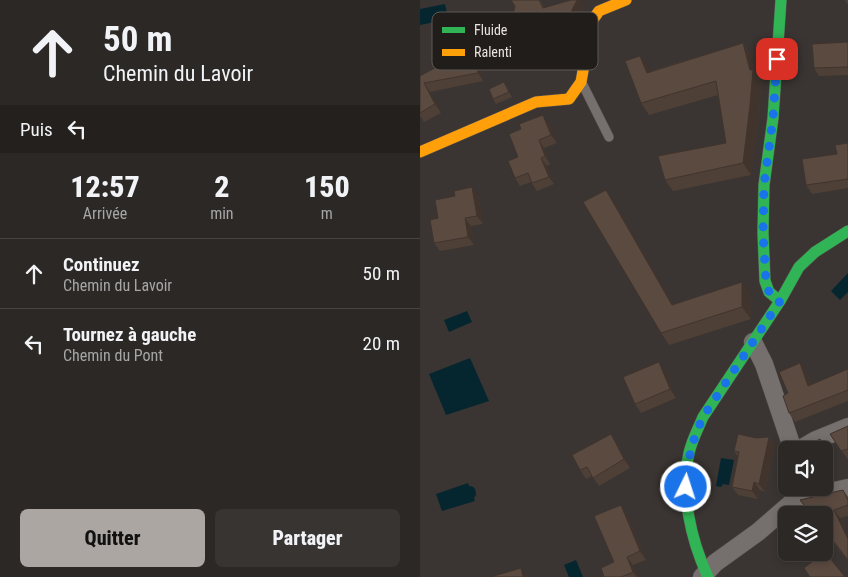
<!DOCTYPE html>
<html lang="fr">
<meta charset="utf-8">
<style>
body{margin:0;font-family:"Roboto Condensed",sans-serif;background:#383432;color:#f1f3f6;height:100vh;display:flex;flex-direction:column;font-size:19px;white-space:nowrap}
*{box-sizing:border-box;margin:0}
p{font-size:16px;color:#a6a6a7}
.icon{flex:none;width:28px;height:28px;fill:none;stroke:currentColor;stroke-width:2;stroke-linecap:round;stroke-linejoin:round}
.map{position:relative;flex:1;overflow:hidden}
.sheet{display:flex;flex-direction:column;background:#2c2826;width:420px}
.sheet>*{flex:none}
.hud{background:#2c2826;color:#f1f3f6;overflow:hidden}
.buttons{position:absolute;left:358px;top:441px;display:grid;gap:10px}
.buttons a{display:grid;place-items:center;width:55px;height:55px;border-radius:8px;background:#2c2826;box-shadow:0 2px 8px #0003,0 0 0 1px #484443;font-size:25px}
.pin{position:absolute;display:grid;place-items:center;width:42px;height:42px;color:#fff;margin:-21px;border-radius:10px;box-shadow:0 2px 8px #0006}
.me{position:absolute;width:55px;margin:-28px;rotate:4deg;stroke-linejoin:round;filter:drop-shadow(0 0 4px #0008)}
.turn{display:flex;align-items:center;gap:18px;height:105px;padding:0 20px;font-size:22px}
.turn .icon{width:65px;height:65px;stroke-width:2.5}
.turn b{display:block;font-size:35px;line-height:42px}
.then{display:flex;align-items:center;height:48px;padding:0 20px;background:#0003;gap:10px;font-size:19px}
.eta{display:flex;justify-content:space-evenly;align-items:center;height:85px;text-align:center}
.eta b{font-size:30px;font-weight:800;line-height:35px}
.cta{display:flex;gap:10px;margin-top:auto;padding:10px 20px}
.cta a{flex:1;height:58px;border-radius:8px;background:#aca6a2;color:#111;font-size:20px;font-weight:800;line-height:58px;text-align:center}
.cta a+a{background:#383432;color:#f1f3f6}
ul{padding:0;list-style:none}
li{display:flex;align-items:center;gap:15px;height:70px;padding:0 20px;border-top:1px solid #484443}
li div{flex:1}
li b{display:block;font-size:19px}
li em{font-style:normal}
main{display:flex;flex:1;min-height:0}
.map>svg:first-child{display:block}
.water{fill:#05262f}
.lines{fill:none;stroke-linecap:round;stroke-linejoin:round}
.lane-casing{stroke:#56514f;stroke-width:10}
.street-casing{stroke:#56514f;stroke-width:19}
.fast-casing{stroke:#56514f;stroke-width:12}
.slow-casing{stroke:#56514f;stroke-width:12}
.lane{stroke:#75706e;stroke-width:9}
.street{stroke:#75706e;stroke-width:18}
.fast{stroke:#30b455;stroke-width:11}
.slow{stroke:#ff9f0a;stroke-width:11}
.wall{fill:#4e4037}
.shaded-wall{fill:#40342d}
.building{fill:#5b4a40;stroke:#40342d}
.route{stroke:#1a73e8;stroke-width:9;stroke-dasharray:0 16.2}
.key{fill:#211d1a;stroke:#5d5855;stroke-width:1}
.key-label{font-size:14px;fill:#eae3df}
</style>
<main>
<section class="sheet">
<div class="hud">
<div class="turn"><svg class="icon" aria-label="ahead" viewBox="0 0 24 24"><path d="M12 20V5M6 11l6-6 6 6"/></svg><div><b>50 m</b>Chemin du Lavoir</div></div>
<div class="then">Puis<svg class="icon" aria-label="left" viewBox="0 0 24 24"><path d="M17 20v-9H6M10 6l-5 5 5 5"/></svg></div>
</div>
<div class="eta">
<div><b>12:57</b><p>Arrivée</p></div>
<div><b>2</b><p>min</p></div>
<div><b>150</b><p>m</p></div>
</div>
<ul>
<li><svg class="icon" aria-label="ahead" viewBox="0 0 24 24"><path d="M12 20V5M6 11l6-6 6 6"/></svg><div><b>Continuez</b><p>Chemin du Lavoir</p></div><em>50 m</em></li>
<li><svg class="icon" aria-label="left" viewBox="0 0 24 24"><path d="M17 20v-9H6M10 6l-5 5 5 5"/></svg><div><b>Tournez à gauche</b><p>Chemin du Pont</p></div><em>20 m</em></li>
</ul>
<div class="cta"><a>Quitter</a><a>Partager</a></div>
</section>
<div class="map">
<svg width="428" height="577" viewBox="0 0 428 577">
<rect width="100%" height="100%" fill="#3a3532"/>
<path class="water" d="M25,4L29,23L20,21L0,25V9Z
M428,273V292L420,300L411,291Z
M47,311L52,322L29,332L24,320Z
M50,358L69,401L26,415L9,374Z
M301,458L314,460L309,485L303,484L301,487L296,486Z
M48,483L49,486C55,486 56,490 56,495L54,498L55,501L22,511L16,494Z
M156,560L163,577H149L144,565Z"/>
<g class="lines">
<defs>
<path id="lane" d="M163,85L189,137"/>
<path id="street" d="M333,342L344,364L373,450
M379,450L396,440L428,427
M282,577L295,563L338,532L375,500L428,488"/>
<path id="fast" d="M360,301L349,292L345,281L343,233L344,185L353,118L361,0
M288,577C271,540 260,493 269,453C272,440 278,429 283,417L360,301L379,267L395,252L428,231"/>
<path id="slow" d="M0,152L116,102L149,99L161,82L172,21L179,11L206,0"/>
</defs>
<use href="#lane" class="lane-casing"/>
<use href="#street" class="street-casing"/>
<use href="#fast" class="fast-casing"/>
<use href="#slow" class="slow-casing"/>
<use href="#lane" class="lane"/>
<use href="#street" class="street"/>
<use href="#fast" class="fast"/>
<use href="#slow" class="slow"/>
</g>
<path class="wall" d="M91,0H120L124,8L164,6L158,18L150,61L134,58L131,53L95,46L89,37L95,6Z
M425,0H428V4H427Z
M32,26L34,28L43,27L49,35L54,57L60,65L63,81L10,92L21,113L4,122L0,116V76L22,64Z
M428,42V75L399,76L394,68Z
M323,43L331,55L337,76L341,82L339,117L331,175L253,191L245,180L306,143L298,95L229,115L221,103L229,68L230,71Z
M87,86L92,97L76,104L73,99Z
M129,123L137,143L124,148L130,164L127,166L134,184L117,191L111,182L100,186L95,178L98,157Z
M428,143V188L392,194L386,185Z
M58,195L63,224L51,226L54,245L20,251L14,243L18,218Z
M194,202L253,305L330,294L331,319L249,345L241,333Z
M380,363L386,372L391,385L428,369V401L375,422L369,413L368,393Z
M245,371L256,398L221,413L215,404Z
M428,426V460L410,434Z
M191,434L197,443L210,468L179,486L172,476L166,479L160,470Z
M349,437L355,446L345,492L340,490L338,499L318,495L312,487L318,457L314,451L336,438Z
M400,439L406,448L413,464L406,466L404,468V450Z
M366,488H378L369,491Z
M423,490L428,497V516L420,518L428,535V561L404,531V515H391L380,500Z
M201,505L206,513L226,560L213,565L218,577H184L194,562Z"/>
<path class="shaded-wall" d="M157,0H160L164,6L158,18L150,61L144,53L152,10Z
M43,27L49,35L56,66L50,58Z
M323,43L331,55L337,76L341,82L339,117L331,175L323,163L330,70Z
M220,56L229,68L235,84L227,73Z
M55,57L60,65L63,81L58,73Z
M84,82L87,86L92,97L89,92Z
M4,83L10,92L21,113L15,104Z
M123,115L129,123L137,143L131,135Z
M119,140L124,148L130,164L125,156Z
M121,158L127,166L134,184L129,177Z
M52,187L58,195L63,224L57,216Z
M186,190L194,202L260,317L252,305Z
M45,218L51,226L54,245L48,237Z
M322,282L330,294L331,319L322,307Z
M239,362L245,371L256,398L250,389Z
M380,363L386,372L395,395L388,386Z
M191,434L197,443L210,468L204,459Z
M349,437L355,446L345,492L339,484Z
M400,439L406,448L413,464L407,456Z
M334,482L340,490L338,499L332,491Z
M201,505L206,513L226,560L220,551Z
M414,510L420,518L428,535V539Z
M207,557L213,565L218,577H217L213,572Z
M101,568L106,576L107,577H103Z"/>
<path class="building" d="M91,0H119L123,8L151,0H157L152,10L144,53L129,50V46L89,37L95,6Z
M32,26L33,29L43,27L50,58L55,57L58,73L4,83L15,104L0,113V76L22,64L13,29Z
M428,42V67L394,68L392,44Z
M323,43L330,70H333L330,105L323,163L245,180L238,156L306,143L296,81L221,103L205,61L220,56L227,73Z
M84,82L89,92L73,99L69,89Z
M123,115L131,135L119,140L125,156L121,158L129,177L112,183L108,173L95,178L88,161L98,157L89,134L101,129L99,124Z
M428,143V179L386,185L382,159L417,154L415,145Z
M52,187L57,216L45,218L48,237L14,243L10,220L18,218L15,200L35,196L34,191Z
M186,190L252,305L322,282V307L241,333L163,202Z
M239,362L250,389L215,404L203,377Z
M380,363L388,386L428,369V390L369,413L363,396L368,393L359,372Z
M428,426V449L421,451L410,434Z
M191,434L204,459L173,478L167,467L160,470L152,455Z
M318,434L336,438L349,437L339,484L334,482L332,491L312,487L319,452L314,451Z
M400,439L407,456L404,457V450H383L385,447Z
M423,490L428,500V505L414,510L428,539V560L404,529V515H392L380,500Z
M201,505L220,551L207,557L213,572L201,577H184L181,568L194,562L174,516Z
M405,552L425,577H390L384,568Z
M101,568L103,577H74V576Z"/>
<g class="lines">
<path class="route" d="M266,487C268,458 271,444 283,417L360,301L349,292L346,281L343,233L344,185L353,118L357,59"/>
</g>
<rect x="12" y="12" width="166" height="58" rx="8" class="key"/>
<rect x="22" y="27" width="23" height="6" fill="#30b455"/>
<rect x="22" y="49" width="23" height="7" fill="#ff9f0a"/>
<g class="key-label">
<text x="54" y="35">Fluide</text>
<text x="54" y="57">Ralenti</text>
</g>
</svg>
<div class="buttons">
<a><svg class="icon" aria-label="sound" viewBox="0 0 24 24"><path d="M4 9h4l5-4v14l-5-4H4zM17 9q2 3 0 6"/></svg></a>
<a><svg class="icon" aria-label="layers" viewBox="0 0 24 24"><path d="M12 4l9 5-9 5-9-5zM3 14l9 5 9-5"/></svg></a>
</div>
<div class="pin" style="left:357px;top:59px;background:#d93025"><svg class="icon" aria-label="arrive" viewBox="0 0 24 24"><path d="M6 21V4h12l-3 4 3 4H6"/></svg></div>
<svg class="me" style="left:266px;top:487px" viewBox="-20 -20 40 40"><circle r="17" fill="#1a73e8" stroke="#fff" stroke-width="3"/><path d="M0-11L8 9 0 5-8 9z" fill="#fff"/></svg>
</div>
</main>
